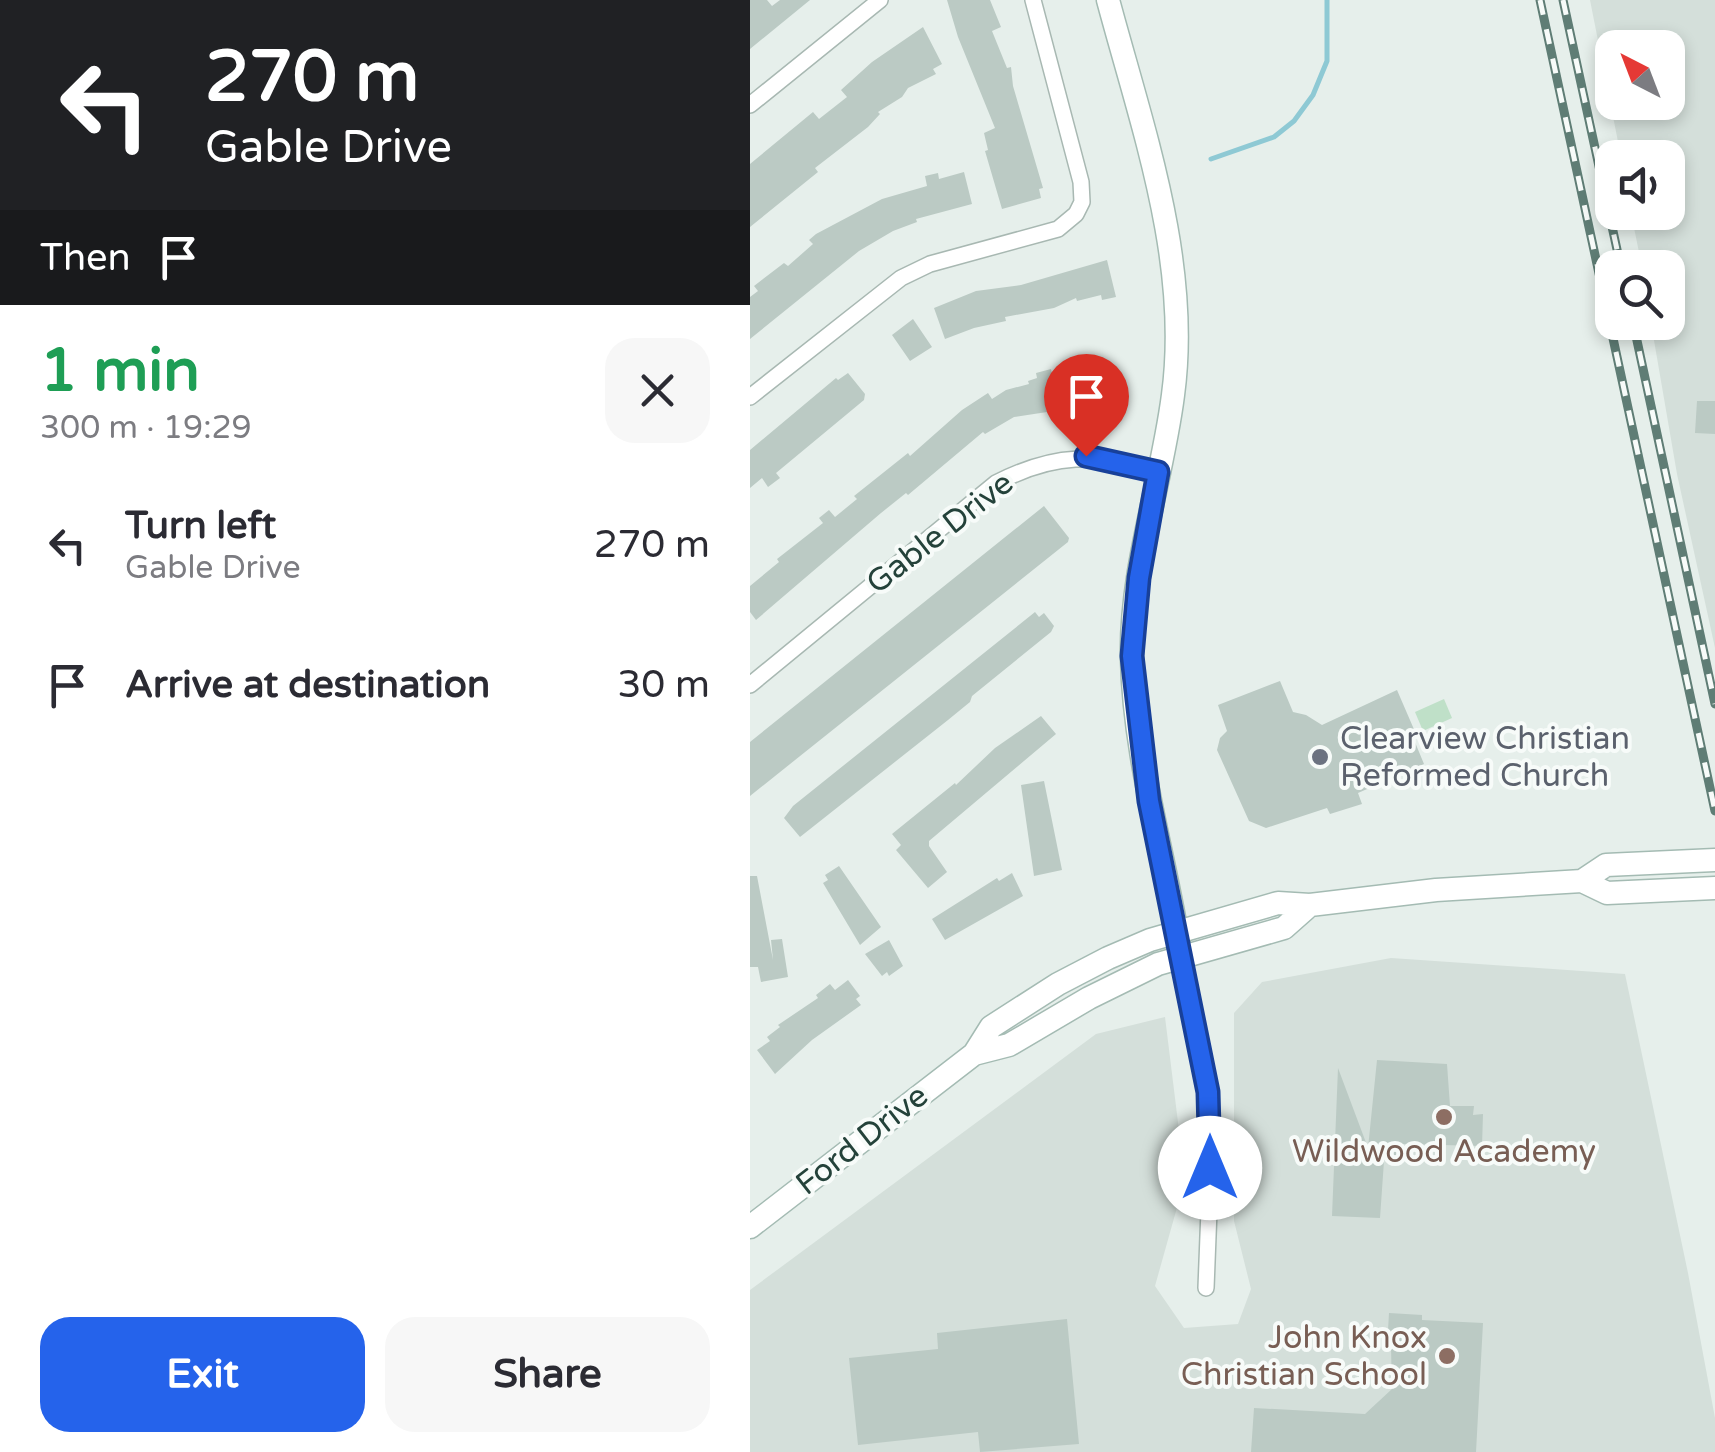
<!DOCTYPE html>
<meta charset="utf-8">
<style>
body{margin:0;font-family:"Varela Round",sans-serif;background:#f7f7f7;color:#2b2b33;height:100vh;display:flex;flex-direction:column;font-size:38px;white-space:nowrap}
*{box-sizing:border-box;margin:0}
p{font-size:32px;color:#7c7c81}
.icon{flex:none;width:55px;height:55px;fill:none;stroke:currentColor;stroke-width:2;stroke-linecap:round;stroke-linejoin:round}
.map{position:relative;flex:1;overflow:hidden}
.details{display:flex;flex-direction:column;background:#fff;width:750px}
.details>*{flex:none}
.banner{background:#202124;color:#fff;overflow:hidden}
.needle{width:65px;rotate:318deg}
.buttons{position:absolute;left:845px;top:30px;display:grid;gap:20px}
.buttons a{display:grid;place-items:center;width:90px;height:90px;border-radius:20px;background:#fff;box-shadow:0 5px 15px #0003;font-size:50px}
.pin{position:absolute;display:grid;place-items:center;width:85px;height:85px;color:#fff;margin:-102px -42px;border-radius:50% 50% 50% 0;rotate:-45deg;box-shadow:0 0 10px #0007}
.pin .icon{rotate:45deg}
.me{position:absolute;width:110px;margin:-55px;rotate:0deg;stroke-linejoin:round;filter:drop-shadow(0 0 8px #0008)}
.turn{display:flex;align-items:center;gap:35px;height:210px;padding:0 40px;font-size:45px}
.turn .icon{width:130px;height:130px;stroke-width:2.5}
.turn b{display:block;font-size:70px;line-height:85px}
.then{display:flex;align-items:center;height:95px;padding:0 40px;background:#0003;gap:20px;font-size:38px}
.round{display:grid;place-items:center;flex:none;width:105px;height:105px;border-radius:30px;background:#f7f7f7}
.head{display:flex;align-items:center;justify-content:space-between;height:170px;padding:0 40px}
h1{font-size:60px;font-weight:700;line-height:75px;color:#1e9e55}
.action{display:flex;gap:20px;margin-top:auto;padding:20px 40px}
.action a{flex:1;height:115px;border-radius:30px;background:#2563eb;color:#fff;font-size:40px;font-weight:700;line-height:115px;text-align:center}
.action a+a{background:#f7f7f7;color:#2b2b33}
ul{padding:0;list-style:none}
li{display:flex;align-items:center;gap:30px;height:140px;padding:0 40px}
li div{flex:1}
li b{display:block;font-size:38px}
li em{font-style:normal}
main{display:flex;flex:1;min-height:0}
.map>svg:first-child{display:block}
.built{fill:#d4dfda;fill-rule:evenodd}
.green{fill:#bfe0c8}
.lines{fill:none;stroke-linecap:round;stroke-linejoin:round}
.stream{stroke:#8ec9d4;stroke-width:5}
.building{fill:#bbcac4}
.street-casing{stroke:#a8b8b2;stroke-width:18}
.secondary-casing{stroke:#a4bbb3;stroke-width:25}
.street{stroke:#fff;stroke-width:15}
.secondary{stroke:#fff;stroke-width:22}
.rail-casing{stroke:#5f7d75;stroke-width:9}
.rail{stroke:#f7fbf9;stroke-width:5;stroke-dasharray:15;stroke-linecap:butt}
.route-casing{stroke:#184099;stroke-width:25}
.route{stroke:#2563eb;stroke-width:18}
.worship-dot{fill:#6b7280;stroke:#f7fbf9;stroke-width:4}
.education-dot{fill:#8d6e63;stroke:#f7fbf9;stroke-width:4}
.labels{text-anchor:middle;dominant-baseline:central;stroke-width:8;stroke-linejoin:round;paint-order:stroke}
.street-label{font-size:32px;fill:#24423a;stroke:#f7fbf9}
.worship-label{font-size:32px;fill:#5b616d;stroke:#f7fbf9;text-anchor:start}
.education-label{font-size:32px;fill:#785e54;stroke:#f7fbf9}
</style>
<main>
<section class="details">
<div class="banner">
<div class="turn"><svg class="icon" aria-label="left" viewBox="0 0 24 24"><path d="M17 20v-9H6M10 6l-5 5 5 5"/></svg><div><b>270 m</b>Gable Drive</div></div>
<div class="then">Then<svg class="icon" aria-label="arrive" viewBox="0 0 24 24"><path d="M6 21V4h12l-3 4 3 4H6"/></svg></div>
</div>
<div class="head"><div><h1>1 min</h1><p>300 m · 19:29</p></div><a class="round"><svg class="icon" aria-label="close" viewBox="0 0 24 24"><path d="M6 6l12 12M18 6L6 18"/></svg></a></div>
<ul>
<li><svg class="icon" aria-label="left" viewBox="0 0 24 24"><path d="M17 20v-9H6M10 6l-5 5 5 5"/></svg><div><b>Turn left</b><p>Gable Drive</p></div><em>270 m</em></li>
<li><svg class="icon" aria-label="arrive" viewBox="0 0 24 24"><path d="M6 21V4h12l-3 4 3 4H6"/></svg><div><b>Arrive at destination</b></div><em>30 m</em></li>
</ul>
<div class="action"><a>Exit</a><a>Share</a></div>
</section>
<div class="map">
<svg width="965" height="1452" viewBox="0 0 965 1452">
<rect width="100%" height="100%" fill="#e6efeb"/>
<path class="built" d="M840,0H965V648L927,474L901,323L918,322V268L892,267L881,213L918,212V158L871,157ZM862,48H918V102H862Z
M641,958L875,974L938,1273L965,1418V1452H0V1290L346,1034L415,1017L435,1179L405,1286L434,1328L488,1324L501,1289L484,1221V1013L512,982Z"/>
<path class="green" d="M694,699L702,718L673,731L665,712Z"/>
<g class="lines">
<path class="stream" d="M461,159L524,137L544,121L563,95L577,61V0"/>
</g>
<path class="building" d="M0,0H17L22,6L30,0H60L0,49Z
M197,0H240L251,27L242,31L257,68L261,67L263,86L293,188L289,189L291,198L252,209L235,151L238,150L234,133L245,128L208,37Z
M173,27L192,64L183,69L186,74L158,88L152,97L128,112L130,114L118,127L65,168L68,172L0,227V164L63,112L69,119L97,97L91,90L122,62Z
M214,172L222,204L166,219L167,222L143,231L109,251L0,339V297L8,291L4,286L34,263L38,266L63,244L59,240L66,234L132,199L177,186L175,176L188,173L189,179Z
M357,260L366,297L352,300L351,295L327,301L326,298L304,308L255,317L256,321L224,328L195,339L184,308L226,291L271,285Z
M163,319L182,347L160,361L142,335Z
M301,369L309,406H296L297,412L264,417L235,434L233,432L158,495L156,493L131,513L6,620L0,612V586L29,562L27,559L73,523L69,518L79,510L85,517L107,499L104,496L158,453L160,456L212,410L238,393L242,399L256,390L279,384L278,381L287,378L286,373Z
M98,373L115,394L114,400L26,473L30,478L18,487L12,478L0,488V450L86,378L88,380Z
M325,375L357,376L355,408L324,407Z
M947,401H965V434L945,433Z
M294,506L319,538L318,542L0,796V742Z
M285,612L289,617L294,613L304,626L301,632L222,696L220,702L198,720L50,837L34,818L43,806Z
M530,681L543,712L556,715L572,725L647,690L666,734L662,735L674,764L608,793L612,804L580,814L577,808L516,828L499,821L467,750L470,738L477,731L468,705Z
M291,716L306,734L179,841V846L197,872L178,888L146,850L151,845L142,834L205,783L206,785L245,748Z
M294,781L312,870L284,876L271,785Z
M89,866L131,927L110,945L73,883L78,880L75,875Z
M262,873L273,896L195,940L182,919L247,878L249,881Z
M0,876H7L23,960L21,940L32,939L38,977L11,982L8,967H0Z
M139,940L153,966L139,976L137,972L132,976L115,954Z
M98,980L110,996L106,999L111,1005L62,1040L25,1074L7,1050L20,1041L17,1037L30,1027L28,1025L68,998L66,995L80,984L85,990Z
M627,1060L697,1064L700,1106H724L723,1115L733,1114L732,1146L653,1144L648,1157L634,1161L630,1218L582,1216L588,1068L618,1148Z
M639,1313L672,1315V1320L733,1323L726,1452H501L504,1408L615,1414L642,1389L641,1347H637Z
M317,1319L329,1444L230,1452L228,1432L108,1445L99,1358L188,1349L187,1333Z"/>
<g class="lines">
<defs>
<path id="street" d="M0,105L130,0
M0,397L151,278L180,264L308,229L326,214L332,202L331,182L283,0
M0,685L246,483C307,452 343,454 408,472
M431,958L459,1092L462,1132L456,1288"/>
<path id="secondary" d="M358,0C392,127 441,262 423,395C412,482 380,569 382,658C384,760 416,858 431,958
M832,881L856,865L965,860
M224,1054L259,1045L339,998L408,964L534,928L560,905
M0,1227L224,1054L241,1027L308,984L358,958L400,940L528,903L560,905L686,890L832,881L857,893L965,888"/>
</defs>
<use href="#street" class="street-casing"/>
<use href="#secondary" class="secondary-casing"/>
<use href="#street" class="street"/>
<use href="#secondary" class="secondary"/>
<defs>
<path id="rail" d="M790,0L965,811
M813,0L871,268
M883,322L965,704"/>
</defs>
<use href="#rail" class="rail-casing"/>
<use href="#rail" class="rail"/>
</g>
<g class="lines">
<defs>
<path id="route" d="M336,456L408,472L389,578L382,656L399,801L458,1092L460,1168"/>
</defs>
<use href="#route" class="route-casing"/>
<use href="#route" class="route"/>
</g>
<circle class="worship-dot" cx="570" cy="757" r="10"/>
<g class="education-dot">
<circle cx="694" cy="1117" r="10"/>
<circle cx="697" cy="1356" r="10"/>
</g>
<g class="labels">
<g class="street-label">
<text transform="translate(190 533) rotate(-38)">Gable Drive</text>
<text transform="translate(112 1140) rotate(-38)">Ford Drive</text>
</g>
<g class="worship-label">
<text x="590" y="739">Clearview Christian<tspan x="590" dy="37">Reformed Church</tspan></text>
</g>
<g class="education-label">
<text x="694" y="1152">Wildwood Academy</text>
<text x="677" y="1338" text-anchor="end">John Knox<tspan x="677" dy="37">Christian School</tspan></text>
</g>
</g>
</svg>
<div class="buttons">
<a><svg class="needle" viewBox="-14 -14 28 28"><path d="M0-13l5 13h-10z" fill="#e53935"/><path d="M0 13l5-13h-10z" fill="#7c7c81"/></svg></a>
<a><svg class="icon" aria-label="sound" viewBox="0 0 24 24"><path d="M4 9h4l5-4v14l-5-4H4zM17 9q2 3 0 6"/></svg></a>
<a><svg class="icon" aria-label="search" viewBox="0 0 24 24"><circle cx="10" cy="10" r="6"/><path d="M15 15l6 6"/></svg></a>
</div>
<div class="pin" style="left:336px;top:456px;background:#d93025"><svg class="icon" aria-label="arrive" viewBox="0 0 24 24"><path d="M6 21V4h12l-3 4 3 4H6"/></svg></div>
<svg class="me" style="left:460px;top:1168px" viewBox="-20 -20 40 40"><circle r="19" fill="#fff"/><path d="M0-13L10 11 0 6-10 11z" fill="#2563eb"/></svg>
</div>
</main>
